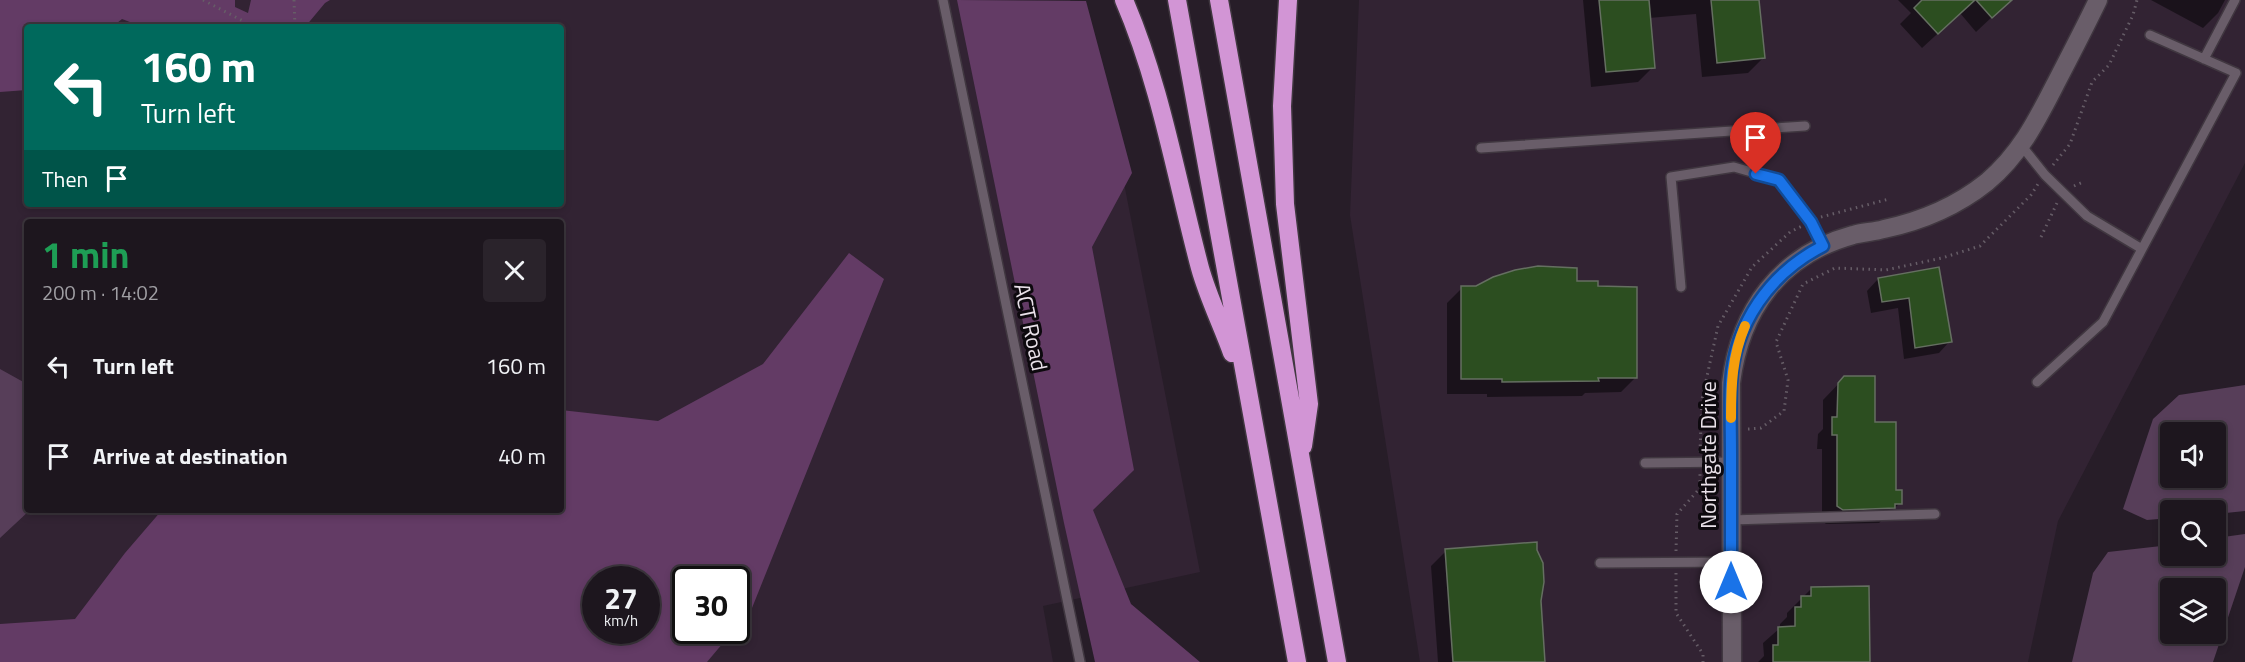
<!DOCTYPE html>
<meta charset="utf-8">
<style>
body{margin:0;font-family:"Titillium Web",sans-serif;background:#2a232b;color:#f1f3f6;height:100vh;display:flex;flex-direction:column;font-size:22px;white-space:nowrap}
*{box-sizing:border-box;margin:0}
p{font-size:20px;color:#a09fa4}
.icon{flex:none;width:33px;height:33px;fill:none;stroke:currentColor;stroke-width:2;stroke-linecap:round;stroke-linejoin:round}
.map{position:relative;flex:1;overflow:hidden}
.panel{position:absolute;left:24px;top:219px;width:540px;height:294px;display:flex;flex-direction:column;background:#1d161e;border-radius:6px;box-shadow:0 3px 9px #0003,0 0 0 2px #3b353c}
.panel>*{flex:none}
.hud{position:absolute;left:24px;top:24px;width:540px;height:183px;border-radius:6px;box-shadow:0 3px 9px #0003,0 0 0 2px #3b353c;background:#00695c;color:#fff;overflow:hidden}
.buttons{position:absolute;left:2160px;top:422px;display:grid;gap:12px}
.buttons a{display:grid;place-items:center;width:66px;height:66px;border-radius:6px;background:#1d161e;box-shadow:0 3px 9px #0003,0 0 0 2px #3b353c;font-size:30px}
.speed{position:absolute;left:582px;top:566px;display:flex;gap:12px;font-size:30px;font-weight:700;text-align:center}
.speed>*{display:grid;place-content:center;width:78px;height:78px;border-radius:50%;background:#1d161e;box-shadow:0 3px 9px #0003,0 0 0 2px #3b353c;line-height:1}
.speed small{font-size:15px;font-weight:400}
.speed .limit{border:3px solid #111;border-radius:9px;background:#fff;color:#111}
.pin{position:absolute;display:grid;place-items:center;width:51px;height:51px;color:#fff;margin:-62px -26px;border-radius:50% 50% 50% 0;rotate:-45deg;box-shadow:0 0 6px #0007}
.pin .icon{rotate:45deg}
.me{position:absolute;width:66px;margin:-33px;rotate:0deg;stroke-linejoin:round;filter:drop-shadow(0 0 4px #0008)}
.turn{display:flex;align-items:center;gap:21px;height:126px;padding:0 18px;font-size:27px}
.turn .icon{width:78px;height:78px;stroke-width:2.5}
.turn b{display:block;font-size:42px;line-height:51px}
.then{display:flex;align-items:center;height:57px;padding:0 18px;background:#0003;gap:12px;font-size:22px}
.round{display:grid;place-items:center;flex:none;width:63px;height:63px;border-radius:6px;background:#2a232b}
.head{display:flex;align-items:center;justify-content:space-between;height:102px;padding:0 18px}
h1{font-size:36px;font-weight:700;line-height:45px;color:#1e9e55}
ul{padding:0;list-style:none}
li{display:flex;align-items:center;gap:18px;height:90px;padding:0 18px}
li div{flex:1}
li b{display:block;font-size:22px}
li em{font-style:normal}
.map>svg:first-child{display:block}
.built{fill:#322333;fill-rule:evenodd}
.green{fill:#573e59;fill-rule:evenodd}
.forest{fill:#633b65;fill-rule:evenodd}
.shadow{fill:#0007}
.building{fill:#2c4e20;stroke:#656f61;stroke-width:1.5}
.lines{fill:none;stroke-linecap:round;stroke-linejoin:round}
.lane-casing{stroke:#403740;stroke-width:12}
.street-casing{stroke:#403740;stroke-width:21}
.highway-casing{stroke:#403740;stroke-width:21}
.path{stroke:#665d67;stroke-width:3;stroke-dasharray:1.5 4.5;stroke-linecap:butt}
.lane{stroke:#695d69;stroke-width:9}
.street{stroke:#695d69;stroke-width:18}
.highway{stroke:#d295d5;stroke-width:18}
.route-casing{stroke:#114b97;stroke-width:15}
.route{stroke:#1a73e8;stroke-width:10}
.slow{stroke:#f59e0b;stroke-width:10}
.labels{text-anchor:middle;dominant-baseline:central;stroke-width:6;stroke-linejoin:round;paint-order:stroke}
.street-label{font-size:22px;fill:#e9e1e9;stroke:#0d090e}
</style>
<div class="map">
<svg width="2245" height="662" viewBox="0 0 2245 662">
<rect width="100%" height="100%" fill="#271d28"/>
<path class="built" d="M0,0H1070L1097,45L1200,572L1043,606L1053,662H0ZM27,27H561V204H27ZM27,222H561V510H27ZM596,579H646V630H596ZM686,579H736V630H686Z
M1359,0H2245V163L2058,521L2028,662H1420L1350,215Z"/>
<path class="green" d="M0,369L27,384V510H30L0,538Z
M2245,385V511L2216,514V510H2170V518L2147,520L2123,509L2153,419L2179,395ZM2170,432H2216V477H2170Z
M2245,534V567L2213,662H2072L2093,573L2108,552L2170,545V555H2216V538ZM2170,588H2216V633H2170Z"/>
<path class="forest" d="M0,0H235V7L248,13L251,0H330L325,3L305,27H143L122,19L112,27H27V90L0,92Z
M957,0L1086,1L1132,173L1092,247L1134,470L1093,510L1131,604L1200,662H1095L1064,523Z
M849,253L884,279L752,608L737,627L736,579H686V630H734L707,662H0V624L75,619L125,553L162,510H561V410L658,421L763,364ZM596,579H646V630H596Z"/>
<path class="shadow" d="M1583,0H1758L1763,58L1748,73L1702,77L1696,14L1649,18L1653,67L1638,82L1591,87Z
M1898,0H2010L1976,32L1960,13L1922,48L1900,24L1911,13Z
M2151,0H2225L2218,13L2203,28Z
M1938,269L1950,341L1939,353L1904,359L1898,308L1871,313L1867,291L1878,279Z
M1575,283L1597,287L1636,377L1621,392L1585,393L1582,396L1487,397V394H1447V303L1462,288Z
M1845,377L1873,424L1894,492L1900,503L1879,523L1826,524L1822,521V449H1817L1818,434L1823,429V400Z
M1446,551L1539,601L1544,662H1438L1431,566Z
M1811,589L1868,662H1758L1764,656L1763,643L1780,628V624L1787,617V613Z"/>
<path class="building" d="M1599,0H1649L1655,68L1606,72Z
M1711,0H1759L1765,58L1717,63Z
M1922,0H1975L1938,34L1914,8Z
M1976,0H2012L1992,18Z
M1538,266L1577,268V281H1598V286L1637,287V378H1598L1599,381L1502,382V379H1461V286H1476L1493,277L1515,270Z
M1939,267L1952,342L1915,348L1909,298L1882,302L1878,278Z
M1844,376H1875V422H1896V490H1902V504H1895V508L1843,510L1837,506V435H1832V417H1837L1838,383Z
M1537,542V550L1543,563L1544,582L1541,601L1545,662H1453L1445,549Z
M1869,586L1870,662H1773V645H1778V627L1795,626V607H1801V596H1811V587Z"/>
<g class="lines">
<defs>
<path id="lane" d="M943,0L1080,662
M2204,59L2235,0
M2021,145L2045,175L2087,216L2142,249L2103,322L2037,382
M1481,148L1805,126
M2142,249L2236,73L2150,35
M1681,287L1671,177L1734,167L1779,180L1811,222L1823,246
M1645,463L1731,462
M1731,520L1935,514
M1600,563L1731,562"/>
<path id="street" d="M1732,662L1731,383C1740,310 1780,255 1853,235C1863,232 1874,232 1884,229C1922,221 1957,206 1987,182C2021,153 2037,120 2057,81C2071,54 2085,27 2098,0"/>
<path id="highway" d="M1124,0C1161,86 1176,178 1200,268C1208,297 1222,325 1232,353
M1177,0L1297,662
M1219,0L1337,662
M1288,0L1282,106L1285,204L1309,404L1303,446"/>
</defs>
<use href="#lane" class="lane-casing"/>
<use href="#street" class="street-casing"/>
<use href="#highway" class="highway-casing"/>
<path class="path" d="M203,0L245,22L244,27
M294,0L295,27
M2053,165L2070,144L2092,82L2109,65L2133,15L2137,0
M2074,186L2083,182
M1821,217L1889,199
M2041,237L2057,203
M1748,429L1761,428L1784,411L1788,380L1776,342L1803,284L1835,268L1886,270L1942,258L1980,246L2031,195L2038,184
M1700,452L1702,399L1718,326L1752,267L1790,232L1802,226
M1676,551L1677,514L1700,488V473
M1676,573V613L1703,654V662"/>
<use href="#lane" class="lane"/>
<use href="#street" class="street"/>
<use href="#highway" class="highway"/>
</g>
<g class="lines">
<defs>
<path id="route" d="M1731,582C1731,539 1731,496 1731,453C1731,430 1730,407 1731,384C1734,324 1770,273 1823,246L1811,222L1779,180L1756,174"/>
</defs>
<use href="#route" class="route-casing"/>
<use href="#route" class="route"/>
<path class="slow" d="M1731,418C1731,386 1732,356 1745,326"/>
</g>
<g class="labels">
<g class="street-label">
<text transform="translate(1031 327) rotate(78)">ACT Road</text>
<text transform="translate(1708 455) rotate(-90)">Northgate Drive</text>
</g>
</g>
</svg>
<div class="buttons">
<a><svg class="icon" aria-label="sound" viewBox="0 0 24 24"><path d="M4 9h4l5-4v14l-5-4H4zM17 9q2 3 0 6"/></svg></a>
<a><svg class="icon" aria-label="search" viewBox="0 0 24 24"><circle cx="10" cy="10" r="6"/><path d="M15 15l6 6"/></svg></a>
<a><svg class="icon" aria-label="layers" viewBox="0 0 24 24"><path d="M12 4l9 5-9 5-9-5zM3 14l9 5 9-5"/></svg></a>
</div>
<div class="speed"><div>27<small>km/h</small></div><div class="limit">30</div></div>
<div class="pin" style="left:1756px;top:174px;background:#d93025"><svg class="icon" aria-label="arrive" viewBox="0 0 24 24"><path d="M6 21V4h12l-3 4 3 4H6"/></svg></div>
<svg class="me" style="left:1731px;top:582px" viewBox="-20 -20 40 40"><circle r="19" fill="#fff"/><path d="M0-13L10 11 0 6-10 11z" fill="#1a73e8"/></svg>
<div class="hud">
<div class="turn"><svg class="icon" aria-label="left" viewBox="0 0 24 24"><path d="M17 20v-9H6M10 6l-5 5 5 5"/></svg><div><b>160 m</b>Turn left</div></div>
<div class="then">Then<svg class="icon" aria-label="arrive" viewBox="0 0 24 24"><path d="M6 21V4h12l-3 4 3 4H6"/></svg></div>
</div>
<section class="panel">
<div class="head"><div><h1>1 min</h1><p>200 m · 14:02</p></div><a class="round"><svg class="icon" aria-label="close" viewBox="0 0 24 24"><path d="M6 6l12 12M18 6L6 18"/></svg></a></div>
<ul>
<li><svg class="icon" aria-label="left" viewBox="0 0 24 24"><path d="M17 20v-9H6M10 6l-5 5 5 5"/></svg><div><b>Turn left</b></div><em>160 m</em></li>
<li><svg class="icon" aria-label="arrive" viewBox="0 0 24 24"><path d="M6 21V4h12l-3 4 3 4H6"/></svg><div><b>Arrive at destination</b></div><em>40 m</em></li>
</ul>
</section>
</div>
